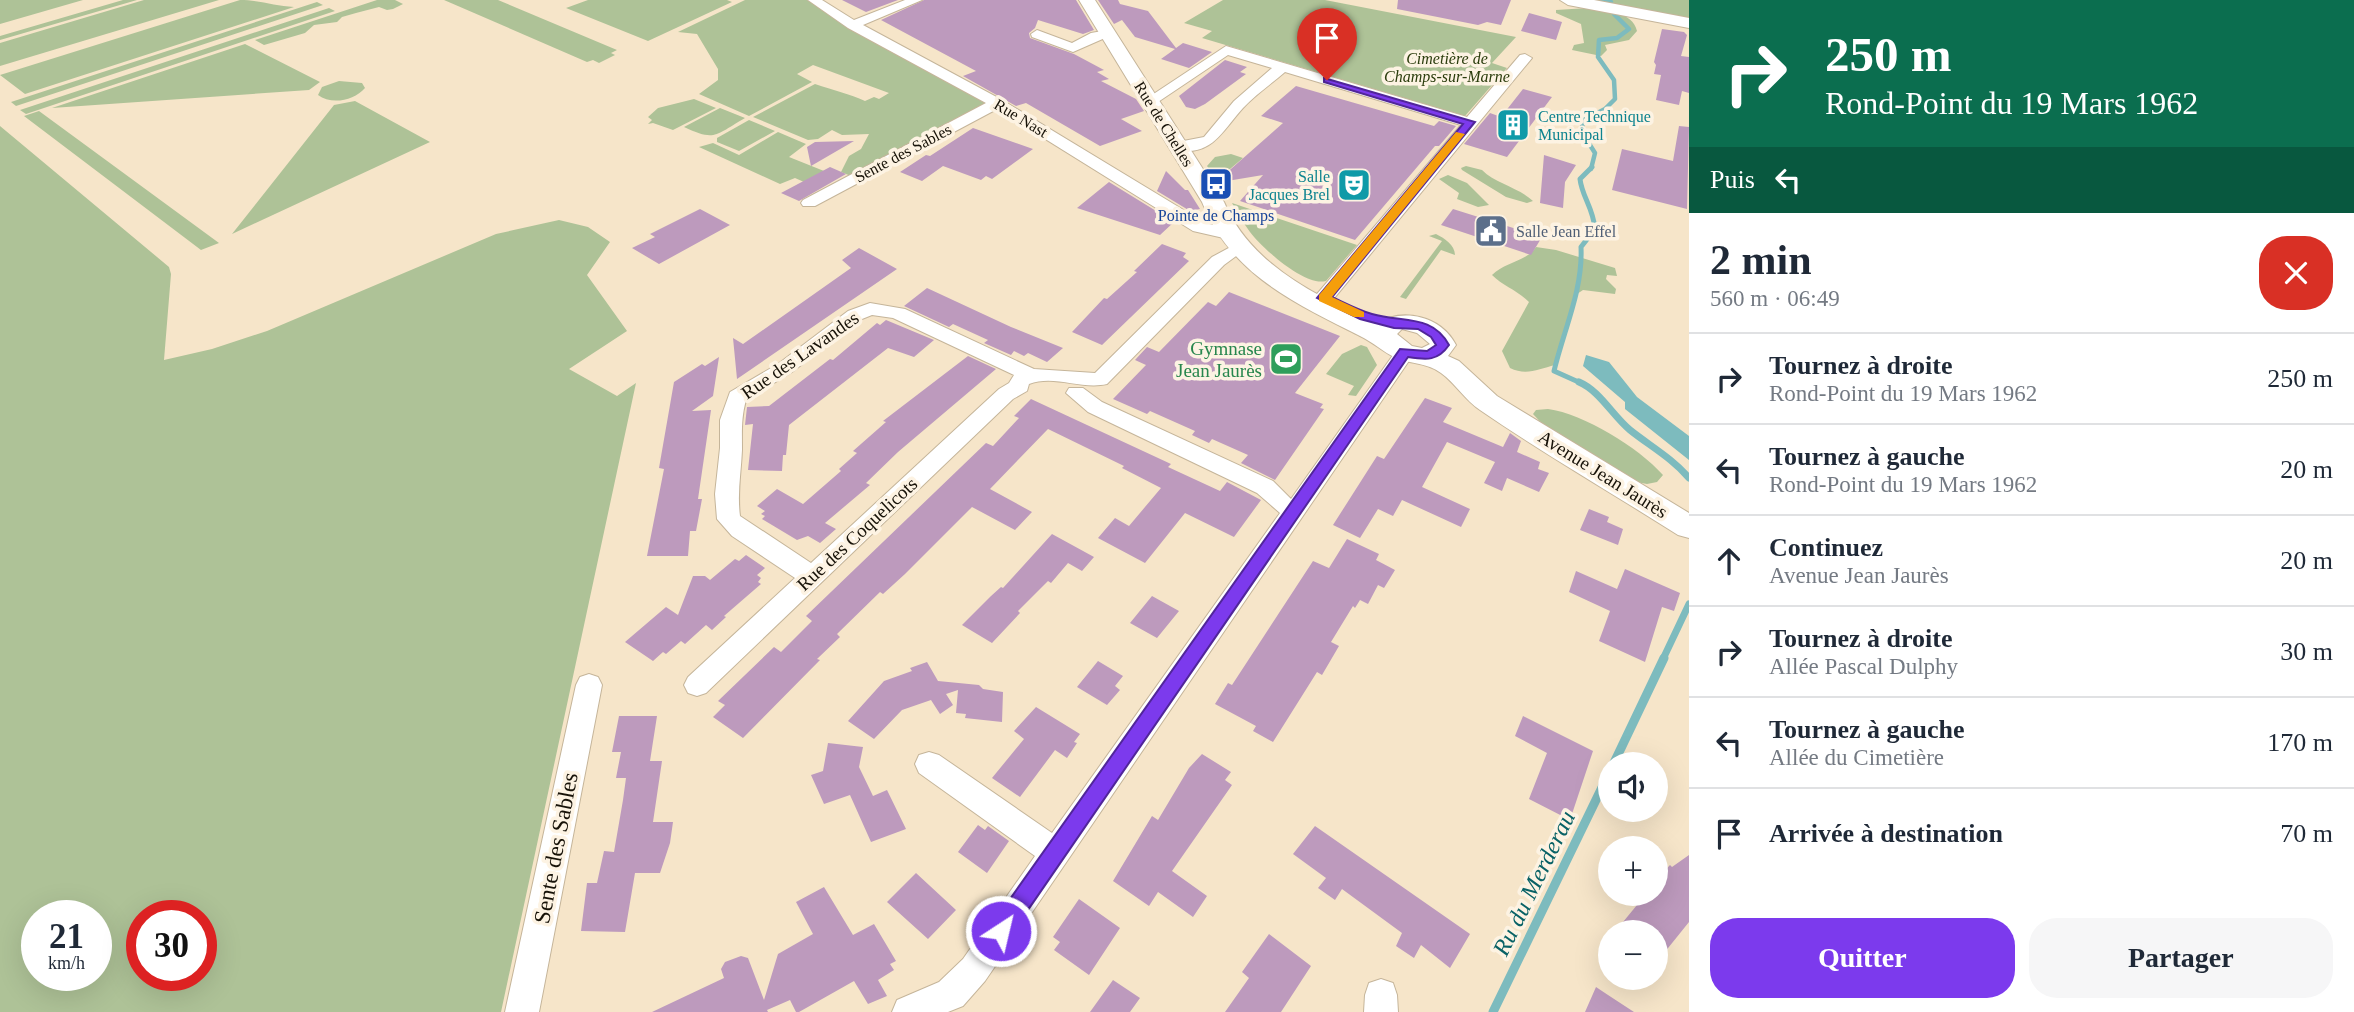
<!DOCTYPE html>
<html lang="fr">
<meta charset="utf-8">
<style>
body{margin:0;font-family:"Times New Roman",serif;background:#f6f6f7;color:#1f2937;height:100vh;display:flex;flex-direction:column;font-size:26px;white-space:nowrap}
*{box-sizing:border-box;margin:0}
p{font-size:23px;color:#747a83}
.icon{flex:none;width:38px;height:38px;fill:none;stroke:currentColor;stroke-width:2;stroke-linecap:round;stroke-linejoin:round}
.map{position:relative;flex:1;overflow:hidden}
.sheet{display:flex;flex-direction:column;background:#fff;width:665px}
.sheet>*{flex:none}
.top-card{background:#0b6e4f;color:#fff;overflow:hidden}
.fabs{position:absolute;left:1598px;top:752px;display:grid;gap:14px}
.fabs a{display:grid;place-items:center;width:70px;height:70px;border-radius:50%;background:#fff;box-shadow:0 7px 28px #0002;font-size:35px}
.speed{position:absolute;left:21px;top:900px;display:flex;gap:14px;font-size:35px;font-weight:700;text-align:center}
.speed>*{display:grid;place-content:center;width:91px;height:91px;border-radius:50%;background:#fff;box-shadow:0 7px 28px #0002;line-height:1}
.speed small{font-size:18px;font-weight:400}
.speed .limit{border:10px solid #d22;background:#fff;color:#111}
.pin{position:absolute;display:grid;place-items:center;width:60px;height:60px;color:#fff;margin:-72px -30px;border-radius:50% 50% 50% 0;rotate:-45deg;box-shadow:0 0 7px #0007}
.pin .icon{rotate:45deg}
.me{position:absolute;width:77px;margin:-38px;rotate:35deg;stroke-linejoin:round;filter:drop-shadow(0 0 5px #0008)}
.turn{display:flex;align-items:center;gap:24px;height:147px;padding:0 21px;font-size:32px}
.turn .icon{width:91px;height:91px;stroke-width:2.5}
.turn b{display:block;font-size:49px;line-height:60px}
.then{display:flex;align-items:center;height:66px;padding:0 21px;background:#0003;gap:14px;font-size:26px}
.round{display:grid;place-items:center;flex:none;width:74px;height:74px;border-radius:28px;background:#f6f6f7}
.overview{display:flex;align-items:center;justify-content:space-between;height:119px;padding:0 21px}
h1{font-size:42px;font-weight:800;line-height:52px}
.cta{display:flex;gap:14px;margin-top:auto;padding:14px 21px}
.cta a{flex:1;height:80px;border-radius:28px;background:#7c3aed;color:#fff;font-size:28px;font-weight:800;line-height:80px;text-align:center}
.cta a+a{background:#f6f6f7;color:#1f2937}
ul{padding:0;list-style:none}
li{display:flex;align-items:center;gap:21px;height:91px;padding:0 21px;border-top:2px solid #e0e1e3}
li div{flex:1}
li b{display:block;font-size:26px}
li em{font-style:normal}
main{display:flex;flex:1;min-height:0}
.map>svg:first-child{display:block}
.green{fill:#aec297;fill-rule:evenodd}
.water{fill:#7dbbbe}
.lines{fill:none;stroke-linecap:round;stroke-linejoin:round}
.stream-far3{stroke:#7dbbbe;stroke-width:4.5}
.stream-far2{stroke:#7dbbbe;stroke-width:5}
.stream-far1{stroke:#7dbbbe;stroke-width:7}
.stream{stroke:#7dbbbe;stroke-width:9}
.building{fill:#bd9abd}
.minor-casing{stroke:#c5b59a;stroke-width:2}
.major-casing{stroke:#c5b59a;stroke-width:2}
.minor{fill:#fff;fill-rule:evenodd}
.major{fill:#fff;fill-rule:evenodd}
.route{fill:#7c3aed;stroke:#51269a;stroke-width:2}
.slow{fill:#f59e0b}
.labels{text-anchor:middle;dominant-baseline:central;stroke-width:7;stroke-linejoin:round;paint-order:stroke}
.far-park-label{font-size:16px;font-style:italic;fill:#2b3d0d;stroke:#fdf3e3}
.far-culture-label{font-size:16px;fill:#0d838f;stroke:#fdf3e3;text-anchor:start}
.far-street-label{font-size:16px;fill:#171208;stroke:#fdf3e3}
.far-transit-label{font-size:16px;fill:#164399;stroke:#fdf3e3}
.far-service-label{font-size:16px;fill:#4e5e75;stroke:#fdf3e3;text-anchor:start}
.leisure-label{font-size:19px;fill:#27864d;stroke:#fdf3e3;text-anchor:end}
.street-label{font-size:19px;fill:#171208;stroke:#fdf3e3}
.near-street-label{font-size:23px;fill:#171208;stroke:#fdf3e3}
.near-water-label{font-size:24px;font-style:italic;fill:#096266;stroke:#fdf3e3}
</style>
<main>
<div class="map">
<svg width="1689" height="1012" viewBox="0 0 1689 1012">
<rect width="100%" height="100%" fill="#f6e5c9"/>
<path class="green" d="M0,0H83L0,24Z
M123,0H137L0,40V36Z
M144,0H219L0,66V43Z
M240,0C259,0 275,6 294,7L25,94L0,75Z
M377,0H395L403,4L393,9L387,10L379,7L356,13L342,17L337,22L314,25L305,33L264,45L255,40Z
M444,0H498L617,50L611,53L615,55L599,63L593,60L587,62Z
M588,0H727L732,2L648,41L566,8Z
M745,0H807L990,106L856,178L841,172L849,156L861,149L869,134L842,135L832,130L818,139L808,140L753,117L815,84C833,90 850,94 865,101L874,97L879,99L889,93L813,65L797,74L812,82L749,116L699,94L718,80V69L697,34L678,32Z
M1223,0H1325L1516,37L1492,63L1507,68L1465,116L1202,38L1212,31L1184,23Z
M1591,0H1689V19Z
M317,2L323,5L16,106L11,102Z
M329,8L335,11L26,114L20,110Z
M1588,8C1605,11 1633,11 1637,31L1629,40L1605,45L1607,50L1601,56L1572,50L1574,45L1584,43L1581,24L1556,13V10Z
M245,44L320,82L309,90L52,108Z
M339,81L362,83L365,88C354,101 331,105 318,95L322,87Z
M694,99L716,108L673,130L653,123L648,124L652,120L648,117L658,108Z
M355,101L430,142L232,234L334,105Z
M720,108L745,118C715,135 716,142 684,127Z
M39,111L219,243L201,250L24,116Z
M749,120L775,131L739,151L717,142V138Z
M0,126L169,267L171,274L164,360L212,349L267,331L496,234L559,220L588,227L610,242L587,275L627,331L569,369L617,396L636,383L501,1012H0ZM96,915V975H37V915ZM142,915H201V975H142Z
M778,132L806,144L789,157L834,175L813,186L795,178L780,184L699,147L713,143L739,155Z
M1231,154L1243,158L1217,180L1207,166L1215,157Z
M1466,166L1482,170C1496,184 1518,187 1533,201L1527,203L1506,197L1462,170L1461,168Z
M1448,175L1467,183L1489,205L1478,207L1457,199L1459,193L1439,179Z
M1232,203L1357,245L1326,281C1305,287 1262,248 1250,232C1243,223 1238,213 1232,203Z
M1436,234C1444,238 1455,245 1455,255L1441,250L1406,299L1400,297L1442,241L1429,236Z
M1536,247L1556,250L1615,268L1617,276L1607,275L1606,279L1616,289L1615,294L1583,290L1577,294L1563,333L1555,365C1539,369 1526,376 1510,368L1502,351L1529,302C1517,290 1503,286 1492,275C1505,262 1526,262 1536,247Z
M1361,345L1367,347L1377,365L1356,396L1348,395L1354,386L1326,374L1342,354Z
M1548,409C1584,414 1638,447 1663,475L1657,482L1647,484L1631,481L1547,429L1533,414L1536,410Z"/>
<path class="water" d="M1586,355L1609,362L1637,397L1689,436V460L1625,409V402L1583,366Z"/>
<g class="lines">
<path class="stream-far3" d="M1602,0L1611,2
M1591,169L1595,153L1583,134L1582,121L1605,109L1615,99L1614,80L1598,57L1599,40L1617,38L1629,29L1614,14"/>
<path class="stream-far2" d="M1583,384L1554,371C1564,329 1583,290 1581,247L1595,229C1593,207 1582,197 1580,179L1592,167"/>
<path class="stream-far1" d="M1579,382C1600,391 1612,415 1630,430C1650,446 1672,458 1689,478
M1663,659L1689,604"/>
<path class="stream" d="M1613,765L1664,658
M1493,1012L1610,771"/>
</g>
<path class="building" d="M842,0H898L866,12Z
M924,0H1076L1094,30L1083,34L1038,20L1035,28L1029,33L1030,38L1074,54L1104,70L1097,72L1109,79L1101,81L1136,99L1144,111L1121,119L1142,131L1100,146L1026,103L1016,106L963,76L976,71L881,20Z
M1098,0H1118L1120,4L1148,11L1176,48L1183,43L1212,52L1189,68L1161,59L1175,49L1135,37L1122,20L1114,24Z
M1398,0H1511L1501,25L1487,22L1478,25L1397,9Z
M1529,13L1562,22L1556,40L1521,31Z
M1662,29L1684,32L1687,35L1681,56L1689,57V93L1682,91L1679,105L1656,100L1661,75L1654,74L1656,65L1654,62Z
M1225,60L1247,67L1240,72L1246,74L1205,104L1195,109L1186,107L1179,96Z
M1296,86L1434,126L1439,121L1456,126L1439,146H1435L1355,240L1240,201L1263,175L1215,183L1283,123L1261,116Z
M1523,89L1552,97L1507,157L1464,144L1490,113L1501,117Z
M1679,126L1689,127L1687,209L1612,190L1622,149L1673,161Z
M973,128L1033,149L992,179L986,176L981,180L943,166L922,181L900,172L926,155L930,156Z
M854,141L811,166L807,147L815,142Z
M1544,155L1576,165L1565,182L1563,208L1540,203Z
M830,167L846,174L799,201L781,193Z
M1166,171L1185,190H1188L1200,209L1190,211L1157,191Z
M1109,182L1174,222L1160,235L1077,208Z
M700,209L730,225L659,264L632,248L655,237L650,234Z
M1453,209L1542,237L1531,255L1441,225Z
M1162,244L1186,253L1183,257L1189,261L1102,345L1072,332L1104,298L1107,299L1137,272L1134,271Z
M859,248L897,269L737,379L733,338L743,344L851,268L842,260Z
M927,288L1011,327L1063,348L1047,362L1028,353L1024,356L1014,351L1011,355L984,343L988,340L953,324L949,327L904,306Z
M1229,292L1340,336L1295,393L1323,404L1320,408L1324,409L1275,480L1241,463L1248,455L1212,439L1209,443L1192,435L1195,431L1150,411L1147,414L1113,399L1146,365L1135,360L1147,347L1159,352L1208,302L1216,306Z
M886,320L934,340L914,357L888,348L789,425L786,455H783L782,471L748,470L753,424L745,425L747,407L769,406L830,359L833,360L877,323L880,325Z
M968,356L996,369L898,452L866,483L870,485L825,523L836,529L820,543L808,536L797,540L762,519L765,516L761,514L765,511L757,506L777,489L803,504L841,471L839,469L857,453L853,451L886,422L883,421Z
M719,357L713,396L692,411L711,410L698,499H702L696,531H690L688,556H647L664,469L659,468L674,382L702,364L705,366Z
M1425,398L1452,408L1443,422L1503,447L1510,433L1521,441L1517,452L1540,462L1538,469L1549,473L1539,492L1507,478L1502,491L1484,483L1495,462L1447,442L1422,487L1470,509L1461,527L1402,500L1393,516L1378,509L1360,538L1333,525L1377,456L1384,459Z
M1031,399L1171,464L1168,467L1220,491L1227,482L1261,500L1234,537L1185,513L1145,563L1098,538L1115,518L1129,526L1161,488L1122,468L1124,466L1048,429L990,489L1032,512L1015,530L972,507L905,574L883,594L880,592L837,634L840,637L817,659L820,660L743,738L713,717L725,705L718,701L774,647L781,652L812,621L806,616L986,443L993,446L1019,418L1014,416Z
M1589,509L1609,517L1607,522L1623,529L1618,545L1580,530Z
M1052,534L1094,557L1082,571L1068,563L1051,583L1048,581L1018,611L1020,613L992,643L962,625L991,596L1001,587L1003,588Z
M1347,539L1379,554L1376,560L1395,570L1384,588L1378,585L1368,604L1360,600L1355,608L1353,606L1331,642L1339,646L1322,675L1317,672L1273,742L1253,731L1256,726L1215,704L1228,683L1232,685L1313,561L1329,568Z
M746,555L765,568L757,575L761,578L758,582L761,584L724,616L726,617L712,630L706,625L685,644L681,641L666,654L663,652L653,661L625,642L666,607L678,615L693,576H705L710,580L735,559L739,561Z
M1625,569L1680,593L1674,611L1662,607L1645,662L1599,641L1610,611L1569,592L1576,571L1617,589Z
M1152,596L1179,611L1157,638L1130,623Z
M1098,661L1123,676L1115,686L1120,690L1107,705L1077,687Z
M927,662L938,681L979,685L983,689L1003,692L1002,722L965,718L966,714L956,713L958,690L946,694L953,705L940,714L931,700L902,710L874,739L848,721L884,681L912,671L910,668Z
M1036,707L1080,734L1074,742L1077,743L1067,758L1055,750L1020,797L992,778L1024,739L1014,731Z
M619,716H657L650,761H662L653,822H673L670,843L660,873H635L625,932L581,931L587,883H597L604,851L614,852L623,800L626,778H616L621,752H612Z
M1523,716L1593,751L1570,820L1529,799L1547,753L1515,736Z
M828,743L863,747L859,767L873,796L887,790L906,829L871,842L850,795L824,804L811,775L823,771Z
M1202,754L1231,772L1225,780L1232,785L1172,871L1207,896L1193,917L1158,892L1149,906L1113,881L1152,816L1158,820L1189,768Z
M978,825L985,830L988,826L1009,841L987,873L958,852Z
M1315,826L1470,934L1450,968L1421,945L1414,958L1396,946L1402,933L1342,889L1335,900L1318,888L1326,878L1293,854Z
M1689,855V922L1656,963V933H1614L1646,894H1656V880L1670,865L1672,867Z
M916,873L956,910L928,939L887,902Z
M824,887L853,935L874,924L896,961L890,964L894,970L878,980L887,996L868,1004L854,981L799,1012H796L790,1000L767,1010L768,1012H652L724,978L721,969L725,962L741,956L748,958L764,1000L778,954L813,934L796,902Z
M1079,899L1120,928L1089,975L1054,950L1060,942L1053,937Z
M1269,934L1311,966L1281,1012H1225L1249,978L1242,972Z
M1113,980L1140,998L1130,1012H1090Z
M1596,987L1608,995L1634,1012H1585Z"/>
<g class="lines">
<defs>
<path id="minor" d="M808,0H822L854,20L905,0H922L863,25L1002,100L1205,223L1234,230L1237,234L1228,239L1193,231L997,109L815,206H803L801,203L803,200L986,103L848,28Z
M1037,30L1072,43L1091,33L1108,30L1114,34L1073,52L1032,37L1031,34Z
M1226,46L1467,117L1520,55L1525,54L1532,58L1331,302L1324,304L1315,298L1317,294L1461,125L1285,72C1271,84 1255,95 1243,108C1222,131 1211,159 1173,149L1170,146L1173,143L1204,137L1234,101L1272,68L1228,55L1155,104L1150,105L1143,101Z
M1238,243L1244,244L1247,248L1224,265L1107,384C1081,390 1054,374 1029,384L1027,391L1013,399L706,693L697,696L688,693L684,685L688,677L795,578L732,536L717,519L715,494L720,448V420L730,392L778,364L848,311L870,303L905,309L1034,369L1095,373L1212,257ZM872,315L893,318L1014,375L1009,383L999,389L811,563L740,516C737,493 741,473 742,450C742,432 741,418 746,400L792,372L862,319Z
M1405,346L1412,348L1415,352L985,981L963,1006L948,1012H892L897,1000L939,982L963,959L1035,856L919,773L915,764L919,755L929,752L939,755L1052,833L1280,513L1257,493L1088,412L1066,393L1069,388H1083L1102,402L1273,481L1291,499L1398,348Z
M589,674L598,677L602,685L539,1012H505L576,685L580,677Z
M1381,979L1393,983L1397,995L1398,1012H1364L1365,995L1369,983Z"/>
<path id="major" d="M1079,0H1095L1224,202C1251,266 1317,295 1376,324C1403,307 1441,316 1456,345L1448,356L1459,361L1497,396L1689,513V538L1678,535C1612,493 1544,454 1480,410C1465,400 1455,383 1441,373C1428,363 1411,364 1396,358C1383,352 1373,342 1360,336C1295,303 1230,274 1202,202ZM1402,329L1417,333L1430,344L1422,348L1412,346L1397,334Z
M1560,0H1594L1689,18V28L1568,5Z"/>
</defs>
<use href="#minor" class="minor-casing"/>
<use href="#major" class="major-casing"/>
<use href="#minor" class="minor"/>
<use href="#major" class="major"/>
</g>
<path class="route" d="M1324,78L1475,122L1332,297C1345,303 1358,310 1372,314C1403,323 1432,314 1449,345C1438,361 1427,360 1408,357L1008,939L1001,942L993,939L990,931L993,923L1400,349L1427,351L1436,345L1431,337L1418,329L1394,328L1360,319L1317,298L1463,124L1324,82Z"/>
<path class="slow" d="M1456,132L1465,134L1332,297L1364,312V317H1354L1319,301V295Z"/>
<defs>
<symbol id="building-square" viewBox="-11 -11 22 22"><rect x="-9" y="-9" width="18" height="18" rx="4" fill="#0f9aa8" stroke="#fdf3e3"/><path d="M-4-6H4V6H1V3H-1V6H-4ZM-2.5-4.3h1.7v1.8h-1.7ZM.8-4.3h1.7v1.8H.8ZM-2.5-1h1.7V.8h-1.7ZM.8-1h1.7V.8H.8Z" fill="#fff"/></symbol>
<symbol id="bus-square" viewBox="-11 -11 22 22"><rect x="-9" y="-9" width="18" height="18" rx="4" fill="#1a4fb4" stroke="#fdf3e3"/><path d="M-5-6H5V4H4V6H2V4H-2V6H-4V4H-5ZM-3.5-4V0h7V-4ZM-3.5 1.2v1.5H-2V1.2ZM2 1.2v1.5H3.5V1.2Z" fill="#fff"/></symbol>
<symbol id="theatre-square" viewBox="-11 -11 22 22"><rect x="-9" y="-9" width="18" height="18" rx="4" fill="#0f9aa8" stroke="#fdf3e3"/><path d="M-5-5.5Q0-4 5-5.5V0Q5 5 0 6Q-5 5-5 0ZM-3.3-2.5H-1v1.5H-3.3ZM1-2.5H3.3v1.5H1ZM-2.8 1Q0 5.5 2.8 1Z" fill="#fff"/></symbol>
<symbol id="civic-square" viewBox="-11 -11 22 22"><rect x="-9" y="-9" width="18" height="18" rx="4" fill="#5c6f8a" stroke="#fdf3e3"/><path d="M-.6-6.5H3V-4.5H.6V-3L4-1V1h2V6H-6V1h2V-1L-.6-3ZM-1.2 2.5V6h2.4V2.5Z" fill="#fff"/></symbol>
<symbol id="stadium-square" viewBox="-11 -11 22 22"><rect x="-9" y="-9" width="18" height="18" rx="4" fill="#2e9e5b" stroke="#fdf3e3"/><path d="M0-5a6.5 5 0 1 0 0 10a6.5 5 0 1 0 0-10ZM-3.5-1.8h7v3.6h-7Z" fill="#fff"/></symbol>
</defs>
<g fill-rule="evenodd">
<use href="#building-square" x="1494" y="106" width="38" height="38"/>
<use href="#bus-square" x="1197" y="165" width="38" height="38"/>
<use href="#theatre-square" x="1335" y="166" width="38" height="38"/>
<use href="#civic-square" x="1472" y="212" width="38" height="38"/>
<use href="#stadium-square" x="1267" y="340" width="38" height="38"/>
</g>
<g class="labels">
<g class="far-park-label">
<text x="1447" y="58">Cimetière de<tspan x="1447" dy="18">Champs-sur-Marne</tspan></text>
</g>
<g class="far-culture-label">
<text x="1538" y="116">Centre Technique<tspan x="1538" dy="18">Municipal</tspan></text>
<text x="1330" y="176" text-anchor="end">Salle<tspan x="1330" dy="18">Jacques Brel</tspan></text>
</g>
<g class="far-street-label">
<text transform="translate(1021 118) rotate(31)">Rue Nast</text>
<text transform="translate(1164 124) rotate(58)">Rue de Chelles</text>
<text transform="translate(903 153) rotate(-28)">Sente des Sables</text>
</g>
<g class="far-transit-label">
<text x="1216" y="215">Pointe de Champs</text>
</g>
<g class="far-service-label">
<text x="1516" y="231">Salle Jean Effel</text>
</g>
<g class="leisure-label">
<text x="1262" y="348">Gymnase<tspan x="1262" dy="22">Jean Jaurès</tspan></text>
</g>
<g class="street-label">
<text transform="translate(800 355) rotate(-35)">Rue des Lavandes</text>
<text transform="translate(1603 474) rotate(32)">Avenue Jean Jaurès</text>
<text transform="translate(857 534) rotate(-43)">Rue des Coquelicots</text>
</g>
<g class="near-street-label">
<text transform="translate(556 848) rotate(-79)">Sente des Sables</text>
</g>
<g class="near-water-label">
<text transform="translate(1534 883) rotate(-64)">Ru du Merderau</text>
</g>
</g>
</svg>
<div class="fabs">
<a><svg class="icon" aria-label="sound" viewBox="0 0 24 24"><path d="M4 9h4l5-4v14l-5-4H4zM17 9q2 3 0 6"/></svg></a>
<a>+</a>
<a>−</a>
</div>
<div class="speed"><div>21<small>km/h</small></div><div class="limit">30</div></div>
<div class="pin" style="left:1327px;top:80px;background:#d93025"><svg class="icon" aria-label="arrive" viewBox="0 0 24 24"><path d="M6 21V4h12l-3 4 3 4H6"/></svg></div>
<svg class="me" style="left:1001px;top:931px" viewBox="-20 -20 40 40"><circle r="17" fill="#7c3aed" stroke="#fff" stroke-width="3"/><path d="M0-11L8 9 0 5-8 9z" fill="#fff"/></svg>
</div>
<section class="sheet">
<div class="top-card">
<div class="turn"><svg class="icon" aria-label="right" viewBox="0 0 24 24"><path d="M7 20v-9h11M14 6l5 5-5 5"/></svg><div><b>250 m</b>Rond-Point du 19 Mars 1962</div></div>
<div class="then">Puis<svg class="icon" aria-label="left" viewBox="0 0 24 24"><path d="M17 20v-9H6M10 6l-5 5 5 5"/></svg></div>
</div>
<div class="overview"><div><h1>2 min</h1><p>560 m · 06:49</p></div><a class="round" style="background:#d93025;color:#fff"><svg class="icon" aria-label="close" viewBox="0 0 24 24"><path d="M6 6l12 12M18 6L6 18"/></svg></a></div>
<ul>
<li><svg class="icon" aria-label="right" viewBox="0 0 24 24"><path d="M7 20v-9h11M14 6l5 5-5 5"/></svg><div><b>Tournez à droite</b><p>Rond-Point du 19 Mars 1962</p></div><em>250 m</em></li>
<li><svg class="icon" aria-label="left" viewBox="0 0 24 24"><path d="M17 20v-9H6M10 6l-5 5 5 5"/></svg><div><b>Tournez à gauche</b><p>Rond-Point du 19 Mars 1962</p></div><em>20 m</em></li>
<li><svg class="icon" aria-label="ahead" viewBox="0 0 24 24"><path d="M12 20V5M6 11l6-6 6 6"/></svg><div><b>Continuez</b><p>Avenue Jean Jaurès</p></div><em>20 m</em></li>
<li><svg class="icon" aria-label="right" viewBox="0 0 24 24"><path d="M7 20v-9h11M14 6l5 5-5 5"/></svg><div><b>Tournez à droite</b><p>Allée Pascal Dulphy</p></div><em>30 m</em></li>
<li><svg class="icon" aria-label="left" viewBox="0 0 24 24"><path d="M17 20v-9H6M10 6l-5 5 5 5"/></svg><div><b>Tournez à gauche</b><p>Allée du Cimetière</p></div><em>170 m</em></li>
<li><svg class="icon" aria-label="arrive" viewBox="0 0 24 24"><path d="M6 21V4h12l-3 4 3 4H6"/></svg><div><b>Arrivée à destination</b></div><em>70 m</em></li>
</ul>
<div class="cta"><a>Quitter</a><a>Partager</a></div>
</section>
</main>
